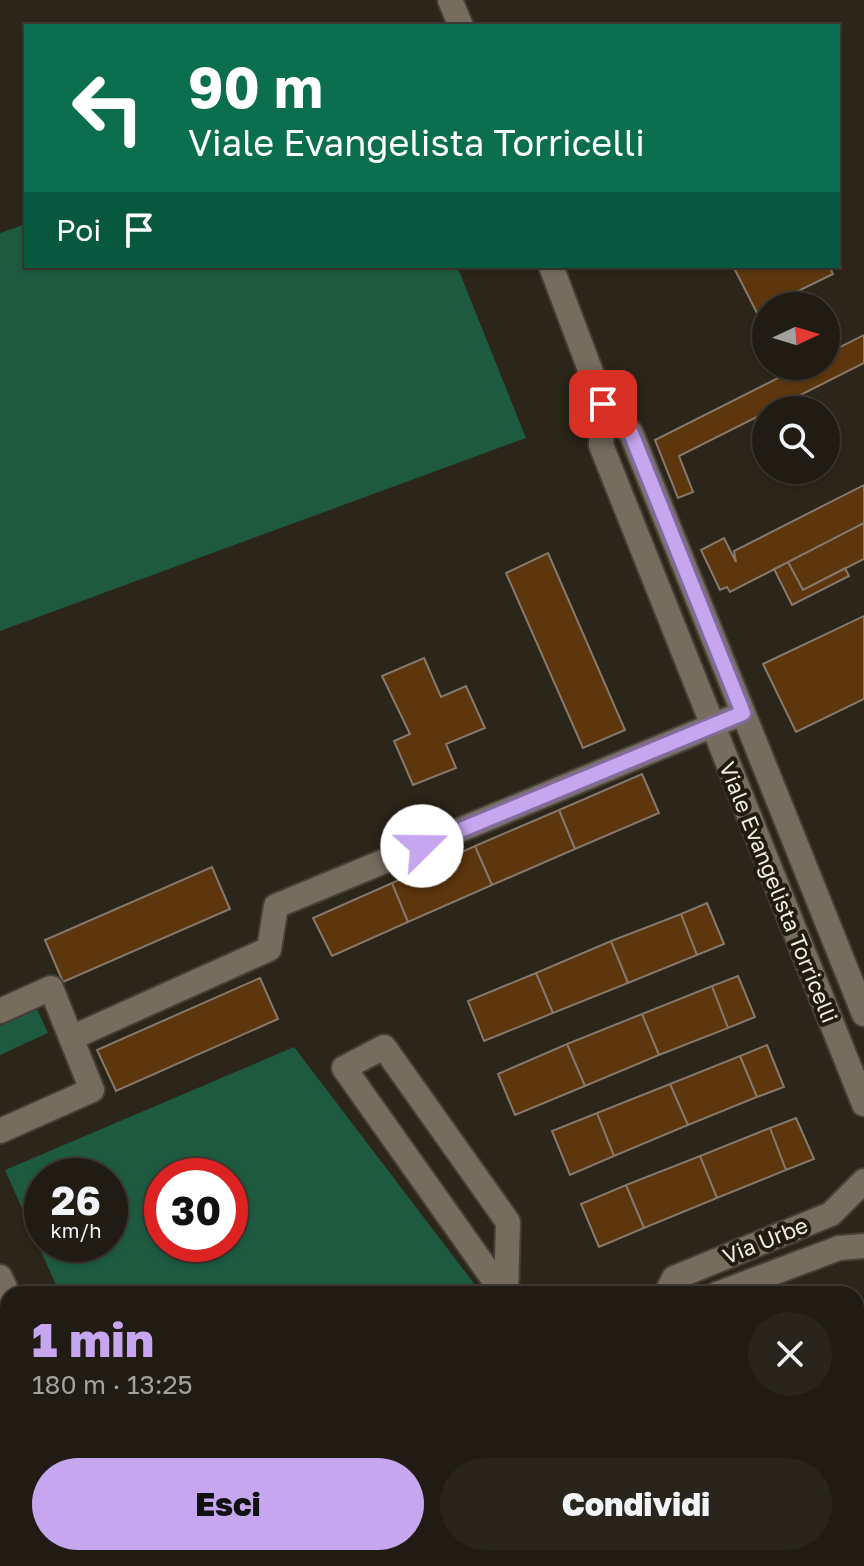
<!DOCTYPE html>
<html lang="it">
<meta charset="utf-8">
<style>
body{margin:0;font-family:"Golos Text",sans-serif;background:#29251c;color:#f1f3f6;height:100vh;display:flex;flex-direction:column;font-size:30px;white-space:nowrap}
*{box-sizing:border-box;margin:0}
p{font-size:26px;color:#a2a1a0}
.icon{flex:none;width:44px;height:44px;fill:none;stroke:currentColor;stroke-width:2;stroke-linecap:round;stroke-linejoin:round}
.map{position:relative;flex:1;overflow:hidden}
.drawer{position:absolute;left:0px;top:1286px;width:864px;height:280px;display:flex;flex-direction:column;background:#211c13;border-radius:24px 24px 0 0;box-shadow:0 2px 6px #0004,0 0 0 2px #3e3a33}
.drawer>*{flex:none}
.banner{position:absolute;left:24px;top:24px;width:816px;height:244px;border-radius:0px;box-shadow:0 2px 6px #0004,0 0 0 2px #3e3a33;background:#0b6e4f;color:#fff;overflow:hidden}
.needle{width:52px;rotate:86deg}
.tools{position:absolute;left:752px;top:292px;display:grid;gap:16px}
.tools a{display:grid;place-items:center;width:88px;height:88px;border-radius:50%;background:#211c13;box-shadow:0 2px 6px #0004,0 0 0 2px #3e3a33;font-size:40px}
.speed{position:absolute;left:24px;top:1158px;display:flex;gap:16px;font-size:40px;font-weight:700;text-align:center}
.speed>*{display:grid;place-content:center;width:104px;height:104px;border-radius:50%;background:#211c13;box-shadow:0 2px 6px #0004,0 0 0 2px #3e3a33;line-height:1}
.speed small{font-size:20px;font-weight:400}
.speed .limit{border:12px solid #d22;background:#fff;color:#111}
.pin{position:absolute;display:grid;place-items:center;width:68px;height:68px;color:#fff;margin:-34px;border-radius:16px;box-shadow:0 4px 12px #0006}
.me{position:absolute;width:88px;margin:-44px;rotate:68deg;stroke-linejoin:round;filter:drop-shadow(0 0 6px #0008)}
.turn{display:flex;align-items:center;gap:28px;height:168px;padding:0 32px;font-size:36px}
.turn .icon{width:104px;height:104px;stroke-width:2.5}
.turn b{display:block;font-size:56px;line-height:68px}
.then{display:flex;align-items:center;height:76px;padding:0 32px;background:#0003;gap:16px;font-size:30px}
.round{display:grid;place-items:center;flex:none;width:84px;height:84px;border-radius:42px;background:#29251c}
.summary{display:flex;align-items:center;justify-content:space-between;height:136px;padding:0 32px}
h1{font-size:48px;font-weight:800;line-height:60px;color:#c7a6f0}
.action{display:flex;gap:16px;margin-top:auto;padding:16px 32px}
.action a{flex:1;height:92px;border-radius:48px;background:#c7a6f0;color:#111;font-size:32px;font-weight:800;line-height:92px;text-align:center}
.action a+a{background:#29251c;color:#f1f3f6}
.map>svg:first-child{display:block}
.green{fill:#1d5a40;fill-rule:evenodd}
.building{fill:#5d360d;stroke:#86796e;stroke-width:2}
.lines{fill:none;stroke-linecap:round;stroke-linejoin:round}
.street-casing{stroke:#453f36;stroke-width:28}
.street{stroke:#766d5f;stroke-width:24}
.route-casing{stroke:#816c9c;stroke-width:20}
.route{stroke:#c7a6f0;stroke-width:14}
.labels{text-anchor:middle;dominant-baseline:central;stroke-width:8;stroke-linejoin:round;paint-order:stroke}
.street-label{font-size:22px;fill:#f2ede5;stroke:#221b10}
</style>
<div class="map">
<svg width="864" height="1566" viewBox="0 0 864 1566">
<rect width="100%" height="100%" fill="#2c2519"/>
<path class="green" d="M26,224V266H457L526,438L0,631V233Z
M37,1009L48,1033L0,1055V1026Z
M294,1047L476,1286L460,1294H60L5,1170ZM42,1176H110V1244H42ZM162,1176H230V1244H162Z"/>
<path class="building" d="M733,266H829L833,274L792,294L794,297L777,306H766V311L758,315Z
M864,335V363L679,456L693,492L678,498L655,440L802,366H826V354Z
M864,485V523L730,592L727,587L720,590L701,550L724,538L736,562L734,551Z
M864,523V559L803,590L788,562Z
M548,553L625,730L583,748L506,573Z
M788,562L803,590L845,568L849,576L792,605L774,569Z
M864,616V699L796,732L763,664Z
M424,658L441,697L466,686L485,728L446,744L456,768L413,785L394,741L410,734L382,676Z
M642,774L659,813L575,849L559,810Z
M559,810L575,849L492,885L475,846Z
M475,846L492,885L408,922L392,883Z
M212,867L230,909L63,982L45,940Z
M392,883L408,922L332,956L313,918Z
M707,903L724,944L697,955L681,914Z
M681,914L697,955L628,983L611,941Z
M611,941L628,983L553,1013L536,973Z
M536,973L553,1013L484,1041L468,1001Z
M738,976L755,1017L728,1028L712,986Z
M260,978L278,1019L116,1091L97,1050Z
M712,986L728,1028L659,1055L642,1014Z
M642,1014L659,1055L585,1086L567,1044Z
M567,1044L585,1086L515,1115L498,1074Z
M767,1045L784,1087L757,1097L740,1056Z
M740,1056L757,1097L688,1125L670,1084Z
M670,1084L688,1125L614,1156L597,1113Z
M597,1113L614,1156L570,1175L552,1131Z
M796,1118L814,1159L786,1170L770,1128Z
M770,1128L786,1170L717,1198L700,1156Z
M700,1156L717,1198L644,1228L626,1185Z
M626,1185L644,1228L599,1247L581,1204Z
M0,1322L8,1340V1417L0,1421Z
M856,1332L864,1352V1464L856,1443Z"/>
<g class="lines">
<defs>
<path id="street" d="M450,0L461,26
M551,266L603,404L601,445L864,1104
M603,404L631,433L864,1014
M0,1011L51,988L92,1090L0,1131
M71,1038L269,949L276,906L743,713
M0,1277L8,1294
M504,1294L344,1068L384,1047L508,1222L506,1294
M666,1294L674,1278L831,1214L864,1181
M717,1294L839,1248L864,1246
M0,1494L8,1511
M30,1558L34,1566
M356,1558L359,1566
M280,1566L300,1558
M386,1566L406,1558"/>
</defs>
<use href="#street" class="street-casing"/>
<use href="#street" class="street"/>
</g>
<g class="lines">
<defs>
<path id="route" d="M422,846L743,713L631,433L603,404"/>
</defs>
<use href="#route" class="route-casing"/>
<use href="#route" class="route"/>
</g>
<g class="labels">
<g class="street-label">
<text transform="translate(779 892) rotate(68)">Viale Evangelista Torricelli</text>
<text transform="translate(765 1240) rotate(-22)">Via Urbe</text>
</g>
</g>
</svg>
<div class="tools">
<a><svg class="needle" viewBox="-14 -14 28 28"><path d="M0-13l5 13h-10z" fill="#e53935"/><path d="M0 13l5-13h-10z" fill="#a2a1a0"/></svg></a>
<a><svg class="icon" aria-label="search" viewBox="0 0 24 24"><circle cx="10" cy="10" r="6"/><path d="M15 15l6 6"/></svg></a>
</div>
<div class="speed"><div>26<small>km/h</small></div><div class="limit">30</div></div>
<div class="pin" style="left:603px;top:404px;background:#d93025"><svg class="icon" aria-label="arrive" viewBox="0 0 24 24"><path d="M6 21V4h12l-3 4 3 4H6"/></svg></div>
<svg class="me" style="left:422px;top:846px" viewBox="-20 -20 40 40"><circle r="19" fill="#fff"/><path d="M0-13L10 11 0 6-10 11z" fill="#c7a6f0"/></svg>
<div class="banner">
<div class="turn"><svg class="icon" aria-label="left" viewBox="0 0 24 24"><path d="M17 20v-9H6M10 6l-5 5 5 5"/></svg><div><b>90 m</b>Viale Evangelista Torricelli</div></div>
<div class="then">Poi<svg class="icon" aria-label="arrive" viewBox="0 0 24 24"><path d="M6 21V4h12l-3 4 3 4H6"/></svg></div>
</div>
<section class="drawer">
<div class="summary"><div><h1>1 min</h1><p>180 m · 13:25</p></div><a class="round"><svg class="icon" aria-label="close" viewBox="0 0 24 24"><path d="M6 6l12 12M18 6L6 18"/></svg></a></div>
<div class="action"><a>Esci</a><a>Condividi</a></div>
</section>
</div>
